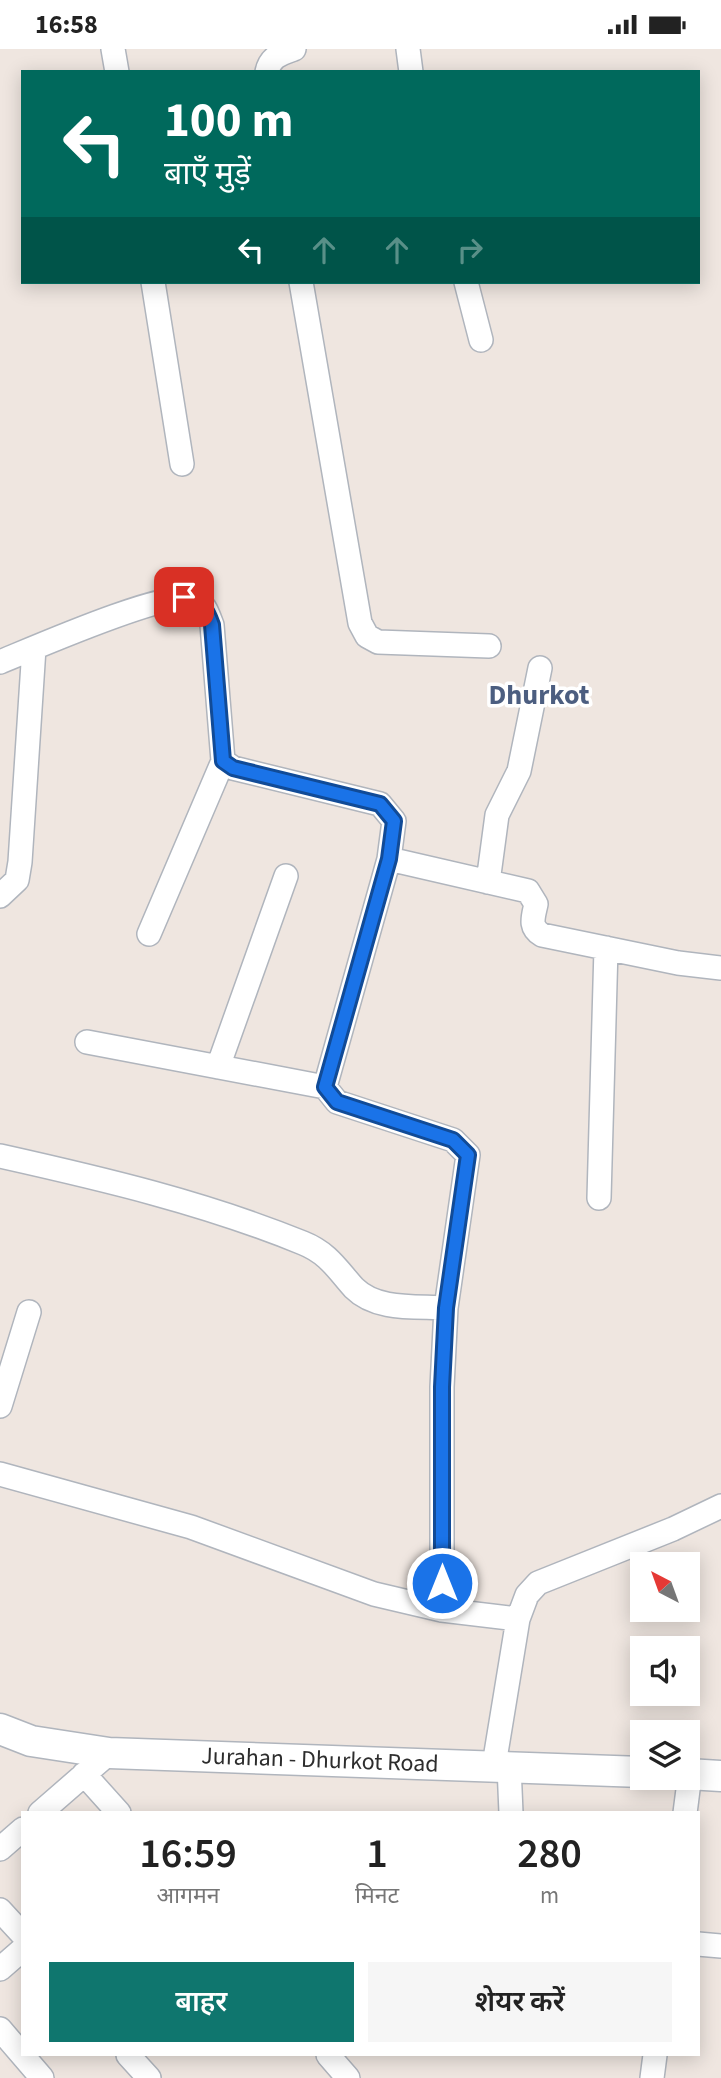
<!DOCTYPE html>
<html lang="hi">
<meta charset="utf-8">
<style>
body{margin:0;font-family:"Source Sans 3","Noto Sans Devanagari",sans-serif;background:#f6f6f6;color:#222;height:100vh;display:flex;flex-direction:column;font-size:26px;white-space:nowrap}
*{box-sizing:border-box;margin:0}
p{font-size:23px;color:#767676}
.icon{flex:none;width:38px;height:38px;fill:none;stroke:currentColor;stroke-width:2;stroke-linecap:round;stroke-linejoin:round}
.map{position:relative;flex:1;overflow:hidden}
.drawer{position:absolute;left:21px;top:1762px;width:679px;height:245px;display:flex;flex-direction:column;background:#fff;border-radius:0px;box-shadow:0 4px 18px #0003}
.drawer>*{flex:none}
.hud{position:absolute;left:21px;top:21px;width:679px;height:214px;border-radius:0px;box-shadow:0 4px 18px #0003;background:#00695c;color:#fff;overflow:hidden}
.needle{width:46px;rotate:319deg}
.fabs{position:absolute;left:630px;top:1503px;display:grid;gap:14px}
.fabs a{display:grid;place-items:center;width:70px;height:70px;border-radius:0px;background:#fff;box-shadow:0 4px 18px #0003;font-size:35px}
.pin{position:absolute;display:grid;place-items:center;width:60px;height:60px;color:#fff;margin:-30px;border-radius:14px;box-shadow:0 4px 10px #0006}
.me{position:absolute;width:77px;margin:-38px;rotate:0deg;stroke-linejoin:round;filter:drop-shadow(0 0 5px #0008)}
.turn{display:flex;align-items:center;gap:24px;height:147px;padding:0 28px;font-size:32px}
.turn .icon{width:91px;height:91px;stroke-width:2.5}
.turn b{display:block;font-size:49px;line-height:60px}
.lanes{display:flex;align-items:center;height:66px;padding:0 28px;background:#0003;justify-content:center;gap:35px;direction:ltr}
.lanes .off{opacity:.35}
.eta{display:flex;justify-content:space-evenly;align-items:center;height:119px;text-align:center}
.eta b{font-size:42px;font-weight:600;line-height:49px}
.button{display:flex;gap:14px;margin-top:auto;padding:14px 28px}
.button a{flex:1;height:80px;border-radius:0px;background:#0f766e;color:#fff;font-size:28px;font-weight:600;line-height:80px;text-align:center}
.button a+a{background:#f6f6f6;color:#222}
.status{display:flex;justify-content:space-between;align-items:center;height:49px;padding:0 35px;background:#fff;direction:ltr}
.status svg{height:19px;fill:currentColor}
.map>svg:first-child{display:block}
.lines{fill:none;stroke-linecap:round;stroke-linejoin:round}
.minor-casing{stroke:#b0b5bd;stroke-width:26}
.tertiary-casing{stroke:#b0b5bd;stroke-width:33}
.minor{stroke:#fff;stroke-width:23}
.tertiary{stroke:#fff;stroke-width:30}
.route-casing{stroke:#114b97;stroke-width:18}
.route{stroke:#1a73e8;stroke-width:12}
.labels{text-anchor:middle;dominant-baseline:central;stroke-width:7;stroke-linejoin:round;paint-order:stroke}
.street-label{font-size:24px;fill:#2d2d2d;stroke:#fff}
.quarter-label{font-size:28px;font-weight:bold;fill:#4c5e80;stroke:#fff}
</style>
<div class="status"><b>16:58</b><svg viewBox="0 0 49 12"><path d="M0 12V9h3v3zM5 12V6h3v6zM10 12V3h3v9zM15 12V0h3v12zM26 1h20v11H26zM47 4h2v5h-2z"/></svg></div>
<div class="map">
<svg width="721" height="2029" viewBox="0 0 721 2029">
<rect width="100%" height="100%" fill="#efe6e0"/>
<g class="lines">
<defs>
<path id="minor" d="M113,0L117,23
M408,0L411,23
M267,23C270,8 280,5 294,0
M153,233L182,415
M301,233L360,574L367,587L378,593L489,597
M466,233L481,291
M0,613C32,600 168,540 194,550C205,554 208,566 212,576L223,712L233,719L380,755L394,772L389,810L325,1038L337,1053L453,1091L468,1106L446,1259L442,1338V1561
M389,810L528,842L536,855C533,869 529,878 542,886L678,914L721,919
M488,833L497,766L519,722L540,619
M0,847L17,831L20,813L34,599
M149,885L223,712
M87,993L325,1038
M218,1018L286,827
M0,1107C103,1130 205,1154 303,1194C328,1204 337,1220 354,1239C377,1262 416,1257 446,1259
M599,1149L606,899
M0,1357L29,1263
M0,1425L191,1478L374,1545L442,1561L518,1570L494,1716
M518,1570L527,1546L538,1534L673,1480L721,1457
M509,1717L511,1764
M84,1725L119,1764
M40,1764L109,1704
M685,1764L690,1725
M0,1800L23,1780
M0,1861L23,1886
M698,1895L721,1897
M0,1920L23,1900
M0,1980L42,2029
M128,2006L149,2029
M328,2006L348,2029
M652,2029L655,2006"/>
<path id="tertiary" d="M0,1680L31,1692L109,1704L642,1723
M688,1725L721,1727"/>
</defs>
<use href="#minor" class="minor-casing"/>
<use href="#tertiary" class="tertiary-casing"/>
<use href="#minor" class="minor"/>
<use href="#tertiary" class="tertiary"/>
</g>
<g class="lines">
<defs>
<path id="route" d="M184,548C201,551 206,559 212,576L223,712L233,719L380,755L394,772L389,810L325,1038L337,1053L453,1091L468,1106L446,1259L442,1338V1534"/>
</defs>
<use href="#route" class="route-casing"/>
<use href="#route" class="route"/>
</g>
<g class="labels">
<g class="street-label">
<text transform="translate(320 1711) rotate(2)">Jurahan - Dhurkot Road</text>
</g>
<g class="quarter-label">
<text x="539" y="646">Dhurkot</text>
</g>
</g>
</svg>
<div class="fabs">
<a><svg class="needle" viewBox="-14 -14 28 28"><path d="M0-13l5 13h-10z" fill="#e53935"/><path d="M0 13l5-13h-10z" fill="#767676"/></svg></a>
<a><svg class="icon" aria-label="sound" viewBox="0 0 24 24"><path d="M4 9h4l5-4v14l-5-4H4zM17 9q2 3 0 6"/></svg></a>
<a><svg class="icon" aria-label="layers" viewBox="0 0 24 24"><path d="M12 4l9 5-9 5-9-5zM3 14l9 5 9-5"/></svg></a>
</div>
<div class="pin" style="left:184px;top:548px;background:#d93025"><svg class="icon" aria-label="arrive" viewBox="0 0 24 24"><path d="M6 21V4h12l-3 4 3 4H6"/></svg></div>
<svg class="me" style="left:442px;top:1534px" viewBox="-20 -20 40 40"><circle r="17" fill="#1a73e8" stroke="#fff" stroke-width="3"/><path d="M0-11L8 9 0 5-8 9z" fill="#fff"/></svg>
<div class="hud">
<div class="turn"><svg class="icon" aria-label="left" viewBox="0 0 24 24"><path d="M17 20v-9H6M10 6l-5 5 5 5"/></svg><div><b>100 m</b>बाएँ मुड़ें</div></div>
<div class="lanes"><svg class="icon" aria-label="left" viewBox="0 0 24 24"><path d="M17 20v-9H6M10 6l-5 5 5 5"/></svg><svg class="icon off" aria-label="ahead" viewBox="0 0 24 24"><path d="M12 20V5M6 11l6-6 6 6"/></svg><svg class="icon off" aria-label="ahead" viewBox="0 0 24 24"><path d="M12 20V5M6 11l6-6 6 6"/></svg><svg class="icon off" aria-label="right" viewBox="0 0 24 24"><path d="M7 20v-9h11M14 6l5 5-5 5"/></svg></div>
</div>
<section class="drawer">
<div class="eta">
<div><b>16:59</b><p>आगमन</p></div>
<div><b>1</b><p>मिनट</p></div>
<div><b>280</b><p>m</p></div>
</div>
<div class="button"><a>बाहर</a><a>शेयर करें</a></div>
</section>
</div>
